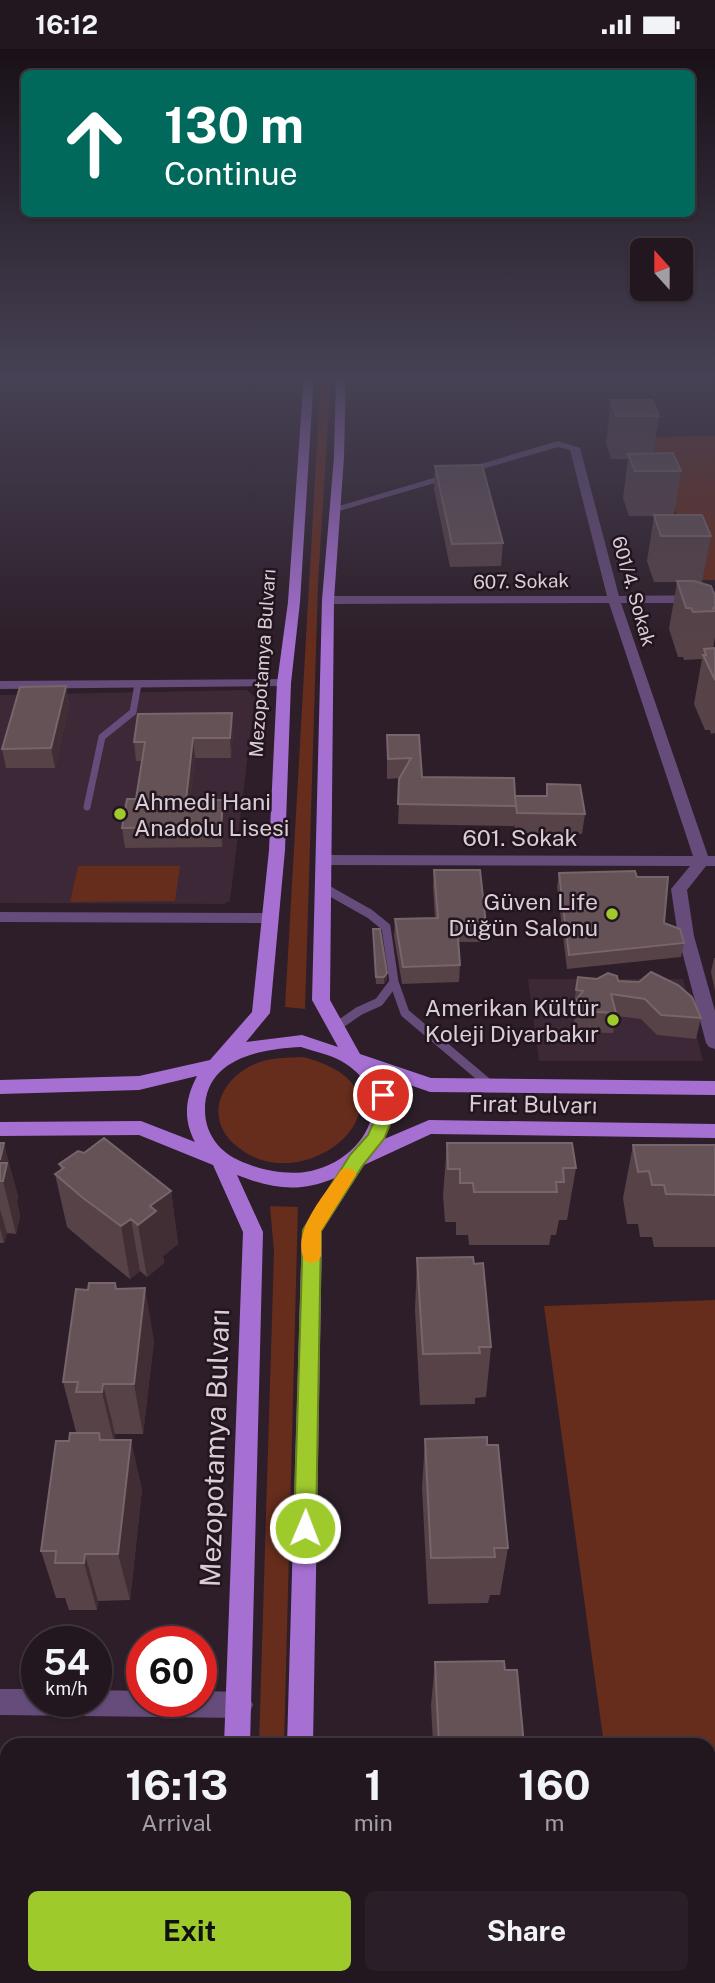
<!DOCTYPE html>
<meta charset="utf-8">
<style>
body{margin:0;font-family:"Public Sans",sans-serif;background:#2a1f28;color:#f1f3f6;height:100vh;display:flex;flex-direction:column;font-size:26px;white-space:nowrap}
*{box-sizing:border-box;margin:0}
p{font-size:23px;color:#a29fa4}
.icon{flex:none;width:38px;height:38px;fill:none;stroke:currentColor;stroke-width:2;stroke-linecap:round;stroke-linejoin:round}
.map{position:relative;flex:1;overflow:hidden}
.side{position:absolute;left:0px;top:1689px;width:716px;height:247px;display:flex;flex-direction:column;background:#22161f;border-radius:21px 21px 0 0;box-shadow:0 2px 5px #0004,0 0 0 2px #3f353d}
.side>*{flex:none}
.hud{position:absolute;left:21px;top:21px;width:674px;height:147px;border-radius:10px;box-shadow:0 2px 5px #0004,0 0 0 2px #3f353d;background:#00695c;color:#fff;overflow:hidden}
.needle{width:46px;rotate:339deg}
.fabs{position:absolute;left:630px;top:189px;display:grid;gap:14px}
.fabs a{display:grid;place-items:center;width:63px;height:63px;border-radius:10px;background:#22161f;box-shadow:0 2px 5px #0004,0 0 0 2px #3f353d;font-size:35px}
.speed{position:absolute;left:21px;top:1577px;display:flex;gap:14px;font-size:35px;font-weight:700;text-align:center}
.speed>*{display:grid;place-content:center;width:91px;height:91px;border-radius:50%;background:#22161f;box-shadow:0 2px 5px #0004,0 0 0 2px #3f353d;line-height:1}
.speed small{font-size:18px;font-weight:400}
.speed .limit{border:10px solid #d22;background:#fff;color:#111}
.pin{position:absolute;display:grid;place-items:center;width:60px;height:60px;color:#fff;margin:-30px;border:4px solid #fff;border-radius:50%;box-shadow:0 2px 7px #0007}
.me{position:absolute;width:77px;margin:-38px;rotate:1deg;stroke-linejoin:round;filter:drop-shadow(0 0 5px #0008)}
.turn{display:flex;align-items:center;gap:24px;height:147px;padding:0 28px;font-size:32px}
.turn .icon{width:91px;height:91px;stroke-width:2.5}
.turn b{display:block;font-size:49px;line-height:60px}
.eta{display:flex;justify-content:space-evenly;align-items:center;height:119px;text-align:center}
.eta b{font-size:42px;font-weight:700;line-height:49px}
.action{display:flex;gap:14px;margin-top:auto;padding:14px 28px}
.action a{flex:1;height:80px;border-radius:10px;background:#9fca2c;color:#111;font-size:28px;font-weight:700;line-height:80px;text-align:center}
.action a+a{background:#2a1f28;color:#f1f3f6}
.status{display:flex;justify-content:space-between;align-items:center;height:49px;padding:0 35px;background:#22161f;direction:ltr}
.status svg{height:19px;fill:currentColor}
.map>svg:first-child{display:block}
.built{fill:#3c2837}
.green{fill:#662c1c}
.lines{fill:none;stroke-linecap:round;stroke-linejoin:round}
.lane-far1{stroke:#654c7a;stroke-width:7}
.lane{stroke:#654c7a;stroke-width:9}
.street{fill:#654c7a;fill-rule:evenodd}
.primary{fill:#a670d2;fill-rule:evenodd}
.wall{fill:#564247}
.shaded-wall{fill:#402e34}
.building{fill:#645256;stroke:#76656a;stroke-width:2}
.route{fill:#9fca2c;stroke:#67831d;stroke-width:2}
.slow{fill:#f59e0b}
.poi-dot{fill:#9fca2c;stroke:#23151f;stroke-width:2.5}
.labels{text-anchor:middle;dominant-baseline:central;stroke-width:5;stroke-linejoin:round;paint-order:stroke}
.far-street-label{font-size:19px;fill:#d9ced5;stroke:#23151f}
.poi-label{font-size:23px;fill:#d9ced5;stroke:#23151f;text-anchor:end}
.street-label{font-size:23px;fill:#d9ced5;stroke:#23151f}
.near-street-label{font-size:28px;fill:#d9ced5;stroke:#23151f}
</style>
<div class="status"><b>16:12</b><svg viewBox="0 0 49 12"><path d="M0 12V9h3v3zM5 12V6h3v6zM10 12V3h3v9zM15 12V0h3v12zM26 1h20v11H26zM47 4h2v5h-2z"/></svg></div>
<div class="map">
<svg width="715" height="1934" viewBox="0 0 715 1934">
<rect width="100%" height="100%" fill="#2d1e29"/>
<path class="built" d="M247,641L255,648L230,852L224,855L0,854V646Z
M528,930H683L703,1012H539Z"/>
<path class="green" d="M321,325H331L318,535L305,960L285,958Z
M715,387V531H703L646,388Z
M78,817H180L175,852L70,853Z
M303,1008C436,1042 303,1161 233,1094C204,1066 222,1029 255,1015C270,1008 287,1009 303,1008Z
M270,1157L298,1158L284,1696H259L274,1203Z
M715,1251V1754L709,1755V1696H604L544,1257Z
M709,1766H715V1850L709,1851Z"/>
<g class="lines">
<path class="lane-far1" d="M87,758L102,688L133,663L138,635"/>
<path class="lane" d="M324,839L370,865L386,878L394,933L379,953L359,962L336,978
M394,933L405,964L489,1035"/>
<path class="street" d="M558,392L580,399L619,547L715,546V554H621L708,807H715V817H706L687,841L694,887L715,962V1000L709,998L706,994L678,887L671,840L690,817L325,816L317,811L325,806L693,807L609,554L328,555L322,551L328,547H607L570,401L558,398L339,462L329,460Z
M284,630L289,631V637L0,640V632Z
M0,863L270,864L278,869L270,874L0,873Z
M0,1640H37V1652H96V1641L142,1642V1652H201V1642L240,1643L249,1647L253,1656L249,1665L240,1669L0,1666Z"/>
<path class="primary" d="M304,325H314L300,553L291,634L285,801L270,964L246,993L302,986L338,998L312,951L322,551L334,408L336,325H346L344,408L334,551L330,951L360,1005L431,1029L715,1032V1046L430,1043L381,1026L387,1035L393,1063L382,1091L429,1071L715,1075V1089L431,1085L364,1116L322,1182L313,1696H287L302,1181L335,1129C299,1144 273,1140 237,1126L263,1183L250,1696H224L243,1183L213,1116L139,1086L0,1087V1073L141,1072L195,1093C183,1070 185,1050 197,1027L139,1041L0,1045V1031L139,1027L210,1011L252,963L269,801L277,634L288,553ZM301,998C315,1003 334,1006 346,1015C400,1051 363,1111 311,1122C292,1126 271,1123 253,1117C239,1112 227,1107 217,1095C209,1085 205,1074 205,1061C205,1009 261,1000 301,998Z
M206,1928H236V1934H206Z
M280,1928H310V1934H280Z"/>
</g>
<path class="wall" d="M611,351L659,367L653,404L681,422L674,466L711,487L702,533H699L715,547V588L713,600L715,599V684L711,685L710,681H705L694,655L702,610L684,611L683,608H678L669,580L677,533H654L647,512L654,467H629L623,449L628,410H611L606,394Z
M435,417L503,494L501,517L450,518L434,440Z
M66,637L69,657L55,719H6L2,700Z
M232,664L233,683L231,709H195L190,751L224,771L222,798L125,799L122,779L136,750L142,712H136L134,693Z
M387,686H419L422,728L515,747H546L547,735L585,765L582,785L516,784L514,775V777L398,775L400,729L387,730Z
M434,821L486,876L485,893H458L460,916L459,933L402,935L394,887L395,870H435L433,838Z
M559,824L664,874L684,894L681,908L567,920L557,838Z
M373,880L387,931L384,935H376Z
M714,909H715V942L711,923Z
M578,928L618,932L701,969L696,990L657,986L641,970L616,967L613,984L575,983L574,971L576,962L573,961Z
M0,1094L18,1147L17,1152L20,1167L16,1185L7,1184L4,1194H0Z
M447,1094L576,1119L567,1171H559L556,1186H551L549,1196H469L468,1186H456V1173H445L443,1146Z
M633,1096H715V1198H654L652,1188H640L638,1175H627L623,1149Z
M59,1115L171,1142L178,1195L163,1207L164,1214L147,1228L140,1222L130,1230L94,1201L67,1178L55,1125L61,1121Z
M417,1209L474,1215L491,1298L486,1348L475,1349V1355L420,1356L415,1261Z
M116,1240L154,1291L143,1385H115L114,1391L142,1440L130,1551L98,1552L97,1561H69L65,1549H56L41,1502L69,1392L86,1384V1383H76L63,1333Z
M425,1390L487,1396L508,1499L500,1546H490L488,1554L428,1555L422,1439Z
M435,1613L505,1621L524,1696H433L431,1656Z
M0,1708H7V1905H0V1788L1,1779L0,1776Z
M449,1928H549L550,1934H448Z"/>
<path class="shaded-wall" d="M66,637L69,657L55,719L51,699Z
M232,664L233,683L231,709L230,689Z
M193,689L195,709L188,771L186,751Z
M223,751L224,771L222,798L221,778Z
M387,924V931L384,935V928Z
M4,1094L18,1147L17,1152L20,1167L16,1185L3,1132L0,1117V1111Z
M171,1142L178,1195L163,1207L164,1214L147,1228L138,1176L150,1157Z
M0,1160L7,1184L4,1194L0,1179Z
M131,1170L140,1222L130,1230L121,1177Z
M145,1239L154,1291L143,1385L134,1335Z
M103,1335L115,1385L114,1393L102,1343Z
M131,1391L142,1440L130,1551L118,1505Z
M85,1505L98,1552L97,1561L84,1514Z"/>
<path class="building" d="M611,351H652L659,367H616Z
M673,404L681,422H635L628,405Z
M482,416L503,494L452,495L435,417Z
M654,466H702L711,487H661Z
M677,532H694L711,537L715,547V559H713L714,562L693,563L691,559H686Z
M715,599V631L703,606H706L704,600Z
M66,637L51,699L2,700L20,638Z
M232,664L230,689H193L186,751H223L221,778L122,779L127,750H136L145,693H134L138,665Z
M387,686H419L422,728L514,729L515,747H547V735L580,736L585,765L517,764L515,748L516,757L398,755L399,730L411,709L388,710Z
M434,821H480L486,876H457L460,916L403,918L395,870L438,869Z
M635,822L637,828H668L664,874L680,880L684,894L569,906L559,824Z
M373,880H380L387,924L384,928H376Z
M651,923L678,936L692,948L701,969L661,966L645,950L611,945L616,964L578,962L577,950L583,942L576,941L578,928L597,930L608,924L617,927L618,932L639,933Z
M104,1089L171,1142L150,1157L156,1162L138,1176L131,1170L121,1177L83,1149L55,1125L64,1119L59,1115L78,1102L84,1104Z
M0,1094H4L0,1111Z
M447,1094H572L576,1119H563L564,1133H556L557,1143H474L473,1134H460V1120H448Z
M633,1096H715V1146L666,1145L664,1136H652L649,1122L638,1123Z
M0,1114H7L3,1132H0Z
M473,1208L474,1215L483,1214L491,1298H479L480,1304L423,1305L417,1209Z
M89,1234H115L116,1240L145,1239L134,1335H103L102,1343H76L78,1333H63L76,1240L88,1241Z
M70,1384H99L100,1391H131L118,1505H85L84,1514H55L56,1502H41L56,1392H69Z
M487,1388V1396H498L508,1499H494L495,1508L431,1509L425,1390Z
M504,1612L505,1621H517L524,1696H439L435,1613Z
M0,1708H7V1882H0V1788L3,1766H0Z
M455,1928H549L550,1934H455Z"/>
<linearGradient id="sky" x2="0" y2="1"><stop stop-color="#191017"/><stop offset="0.55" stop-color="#464154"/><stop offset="1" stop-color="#464154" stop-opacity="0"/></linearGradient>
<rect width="715" height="596" fill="url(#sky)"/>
<path class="route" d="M383,1040L391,1046L393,1068L384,1090L363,1116L321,1182L316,1479L313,1486L305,1489L297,1486L294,1479L303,1181L350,1106L368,1086L376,1068L375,1046Z"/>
<path class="slow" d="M347,1119L354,1121L356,1126L321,1182V1207L318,1212L311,1214L305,1212C290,1182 326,1145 341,1121Z"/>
<g class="poi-dot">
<circle cx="120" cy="765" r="7"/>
<circle cx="612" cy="865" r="7"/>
<circle cx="613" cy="971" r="7"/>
</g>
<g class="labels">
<g class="far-street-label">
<text transform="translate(521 532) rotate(-1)">607. Sokak</text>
<text transform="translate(634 542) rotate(74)">601/4. Sokak</text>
<text transform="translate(262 614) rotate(-86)">Mezopotamya Bulvarı</text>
</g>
<g class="poi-label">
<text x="134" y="752" text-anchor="start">Ahmedi Hani<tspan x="134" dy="26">Anadolu Lisesi</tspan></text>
<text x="598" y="852">Güven Life<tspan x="598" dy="26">Düğün Salonu</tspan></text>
<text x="599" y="958">Amerikan Kültür<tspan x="599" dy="26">Koleji Diyarbakır</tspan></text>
</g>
<g class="street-label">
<text x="520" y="788">601. Sokak</text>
<text transform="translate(533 1055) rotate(1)">Fırat Bulvarı</text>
</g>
<g class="near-street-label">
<text transform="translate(214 1399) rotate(-88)">Mezopotamya Bulvarı</text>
</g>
</g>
</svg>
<div class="fabs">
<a><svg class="needle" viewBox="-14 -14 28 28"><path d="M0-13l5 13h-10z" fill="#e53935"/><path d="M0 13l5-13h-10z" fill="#a29fa4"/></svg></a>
</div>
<div class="speed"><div>54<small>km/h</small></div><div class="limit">60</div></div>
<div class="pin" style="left:383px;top:1046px;background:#d93025"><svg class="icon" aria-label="arrive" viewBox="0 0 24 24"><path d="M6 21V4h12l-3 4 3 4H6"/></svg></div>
<svg class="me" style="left:305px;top:1479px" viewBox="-20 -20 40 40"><circle r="17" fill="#9fca2c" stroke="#fff" stroke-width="3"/><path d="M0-11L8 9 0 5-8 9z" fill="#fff"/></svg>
<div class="hud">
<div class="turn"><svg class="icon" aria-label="ahead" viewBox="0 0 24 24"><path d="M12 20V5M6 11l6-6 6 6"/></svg><div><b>130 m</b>Continue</div></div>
</div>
<section class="side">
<div class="eta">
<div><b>16:13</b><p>Arrival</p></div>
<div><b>1</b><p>min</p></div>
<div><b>160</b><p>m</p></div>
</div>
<div class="action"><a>Exit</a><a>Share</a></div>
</section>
</div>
